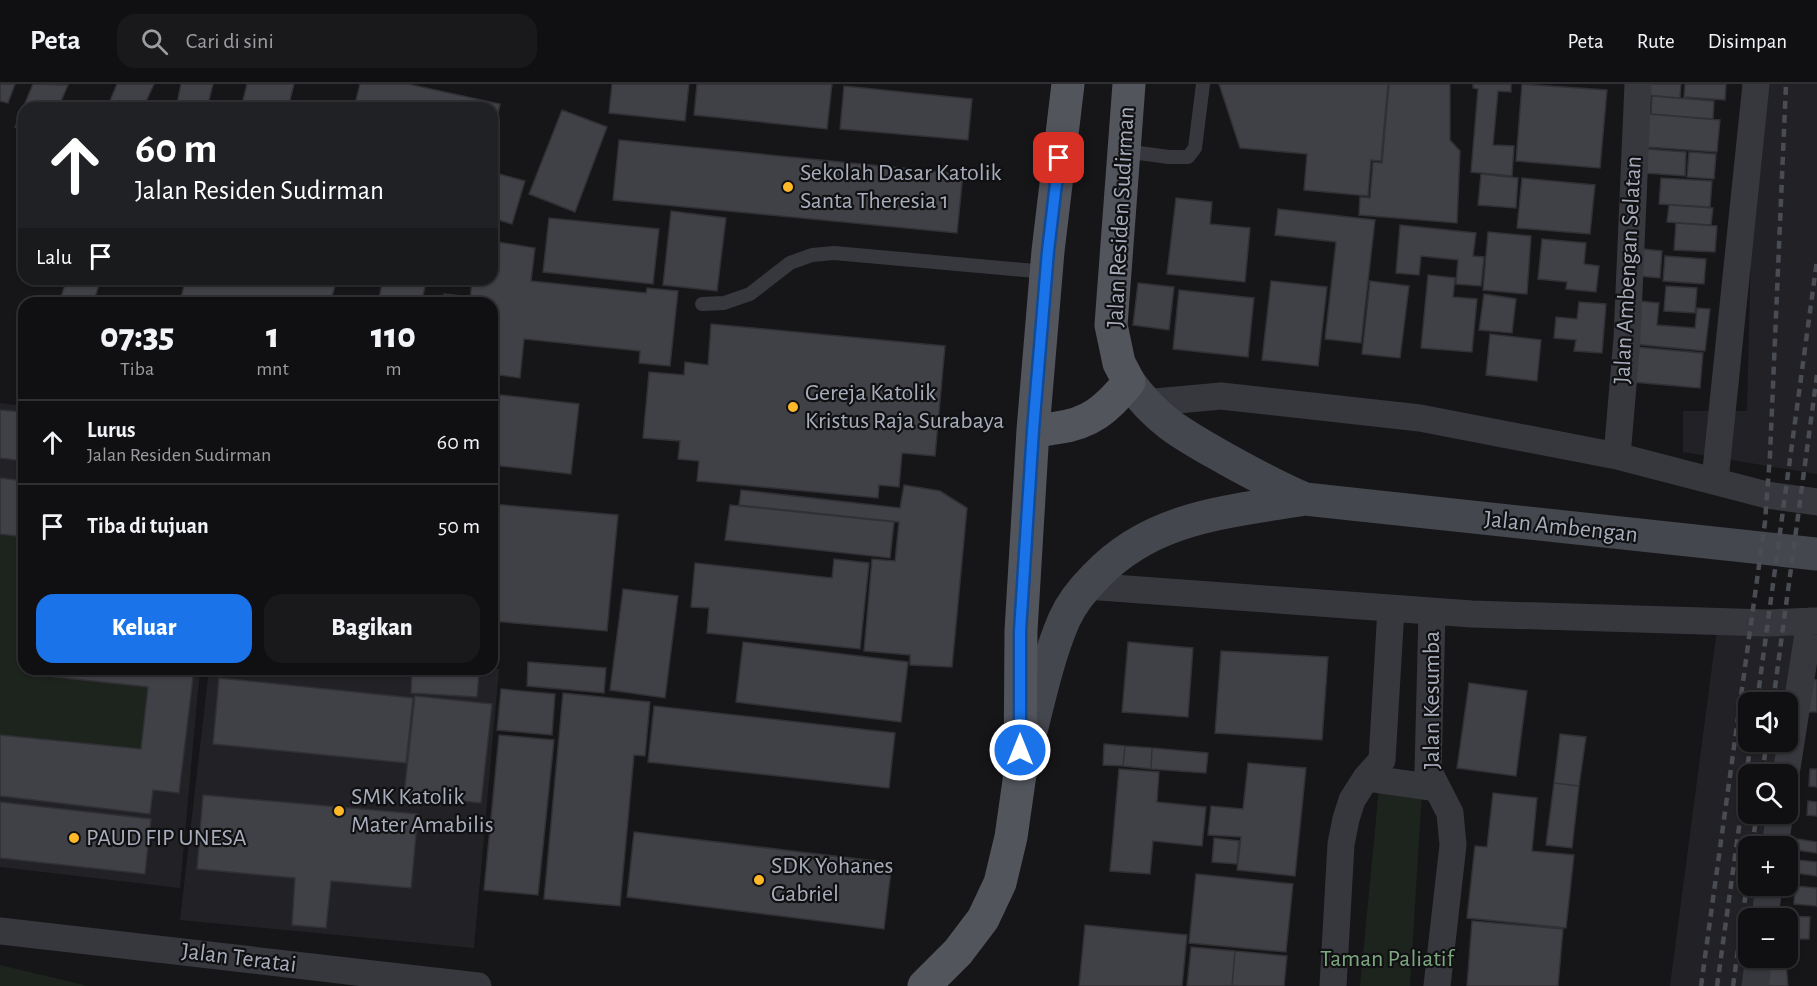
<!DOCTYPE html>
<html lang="id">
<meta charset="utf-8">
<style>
body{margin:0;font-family:"Alegreya Sans",sans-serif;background:#19191c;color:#f1f3f6;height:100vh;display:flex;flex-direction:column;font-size:22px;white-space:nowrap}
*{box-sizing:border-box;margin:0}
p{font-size:20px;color:#9c9da0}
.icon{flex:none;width:33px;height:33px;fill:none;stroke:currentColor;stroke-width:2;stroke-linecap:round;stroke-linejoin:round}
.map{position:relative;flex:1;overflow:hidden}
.side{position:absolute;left:18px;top:213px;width:480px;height:378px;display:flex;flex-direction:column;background:#101013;border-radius:18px;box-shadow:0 2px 4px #0004,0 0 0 2px #303033}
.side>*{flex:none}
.guide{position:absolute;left:18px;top:18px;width:480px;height:183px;border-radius:18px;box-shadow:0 2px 4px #0004,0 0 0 2px #303033;background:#202124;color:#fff;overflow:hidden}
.controls{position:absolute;left:1738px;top:608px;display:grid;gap:12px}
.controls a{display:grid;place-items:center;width:60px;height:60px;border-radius:12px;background:#101013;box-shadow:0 2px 4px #0004,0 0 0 2px #303033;font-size:30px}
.pin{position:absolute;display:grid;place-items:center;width:51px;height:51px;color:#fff;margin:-26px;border-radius:12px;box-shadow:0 3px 9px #0006}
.me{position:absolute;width:66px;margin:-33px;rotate:0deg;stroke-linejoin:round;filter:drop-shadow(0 0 4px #0008)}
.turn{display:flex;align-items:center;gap:21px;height:126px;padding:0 18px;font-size:27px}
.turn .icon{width:78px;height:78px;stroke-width:2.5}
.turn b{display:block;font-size:42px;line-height:51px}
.then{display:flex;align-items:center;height:57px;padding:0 18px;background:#0003;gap:12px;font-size:22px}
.eta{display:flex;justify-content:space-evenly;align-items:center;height:102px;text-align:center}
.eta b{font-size:36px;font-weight:800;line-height:42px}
.button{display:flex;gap:12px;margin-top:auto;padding:12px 18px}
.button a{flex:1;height:69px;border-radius:18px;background:#1a73e8;color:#fff;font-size:24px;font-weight:800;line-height:69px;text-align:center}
.button a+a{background:#19191c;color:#f1f3f6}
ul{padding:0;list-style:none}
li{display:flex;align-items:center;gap:18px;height:84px;padding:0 18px;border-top:2px solid #303033}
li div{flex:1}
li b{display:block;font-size:22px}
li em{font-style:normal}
header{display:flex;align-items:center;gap:36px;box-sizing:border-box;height:84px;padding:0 30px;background:#101013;border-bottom:2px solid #303033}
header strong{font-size:28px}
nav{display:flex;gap:33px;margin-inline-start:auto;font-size:21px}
.search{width:420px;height:54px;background:#19191c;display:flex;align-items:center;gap:15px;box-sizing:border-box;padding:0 21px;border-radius:18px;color:#9c9da0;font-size:22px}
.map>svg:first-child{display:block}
.built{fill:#222226;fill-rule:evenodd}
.green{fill:#1c241d}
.building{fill:#404146;stroke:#303035;stroke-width:1.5}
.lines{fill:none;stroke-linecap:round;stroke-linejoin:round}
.lane{stroke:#37383e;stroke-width:14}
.street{stroke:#37383e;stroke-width:27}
.secondary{stroke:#45474e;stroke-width:33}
.primary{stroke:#53555d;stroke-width:33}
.rail{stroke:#4a4c53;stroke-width:4.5;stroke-dasharray:8 6;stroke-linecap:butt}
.route-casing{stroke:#114b97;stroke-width:15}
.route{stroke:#1a73e8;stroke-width:10}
.poi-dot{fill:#ffb828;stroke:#111114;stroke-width:2}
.labels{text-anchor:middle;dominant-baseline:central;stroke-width:4.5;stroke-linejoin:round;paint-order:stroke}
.poi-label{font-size:24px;fill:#a7adba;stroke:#111114;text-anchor:start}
.street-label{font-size:24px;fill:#a7adba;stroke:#111114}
.park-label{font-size:24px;fill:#7ca77f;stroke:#111114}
</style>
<header>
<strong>Peta</strong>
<div class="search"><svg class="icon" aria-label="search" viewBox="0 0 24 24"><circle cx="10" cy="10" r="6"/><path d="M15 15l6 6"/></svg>Cari di sini</div>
<nav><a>Peta</a><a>Rute</a><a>Disimpan</a></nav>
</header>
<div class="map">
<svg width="1817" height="902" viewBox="0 0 1817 902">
<rect width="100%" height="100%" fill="#161619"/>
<path class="built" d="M1755,0H1817V390L1683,368V327H1747Z
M0,319L24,322V585H200L180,804L0,783Z
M1718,537L1804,551L1785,690H1749V729H1779L1775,762H1749V801H1769L1765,834H1749V873L1755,902H1670ZM1749,618H1788V657H1749Z
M209,585H499L474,864L180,836Z"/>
<path class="green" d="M0,450L24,453V585H38V591L148,603L141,665L0,651Z
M1379,704L1422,707L1410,902H1360Z
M0,881L88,902H0Z"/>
<path class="building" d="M0,0H15L8,19L0,17Z
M33,0L68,1L58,24H24V46L15,43Z
M117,0H154L143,24H107Z
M181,0H213L207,24H176Z
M247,0H294L288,24H241Z
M360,0H408L500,20L492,56V24H354Z
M612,0H689L685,37L609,29Z
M697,0H832L827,45L694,31Z
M1219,0H1388L1381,77L1371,76L1368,112L1304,106L1307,70L1240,64Z
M1389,0H1450V56L1460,67L1457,139L1359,131L1360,113L1370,114L1373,78L1382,79Z
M1473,0H1511V8L1498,7L1493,61L1514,62L1512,92L1471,88L1478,5L1473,4Z
M1522,0L1607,6L1600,84L1516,77Z
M1647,0H1681L1680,14L1646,11Z
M1685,0H1726L1725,16L1684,13Z
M844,2L972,15L968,56L840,45Z
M1652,12L1714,17L1713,35L1651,30Z
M562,26L607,43L575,128L529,110Z
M1648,30L1720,36L1717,68L1646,63Z
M619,56L963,90L957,149L613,116Z
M1646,65L1686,68L1685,92L1645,89Z
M1689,68L1716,70L1714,95L1687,93Z
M492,88L525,97L512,140L492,134Z
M1481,90L1518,94L1516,124L1478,121Z
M1522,94L1595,101L1590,150L1517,144Z
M1661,94L1712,97L1710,123L1659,120Z
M1176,114L1212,118L1210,140L1250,144L1245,198L1167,190Z
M1669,121L1713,124L1711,141L1667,138Z
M1278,125L1375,136L1361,259L1325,255L1336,158L1275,151Z
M671,127L726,134L717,207L663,201Z
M549,134L659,145L653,200L543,188Z
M1676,139L1717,142L1715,168L1674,166Z
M1400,141L1476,149L1473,172L1484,173L1481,202L1456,200L1458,176L1421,172L1419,191L1396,189Z
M1488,148L1531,152L1527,210L1483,206Z
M1542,155L1586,159L1584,180L1599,182L1596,208L1566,205L1567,198L1538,195Z
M492,157L535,164L531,197L646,209L647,204L678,207L670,282L639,279L640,267L524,255L520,294L492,290V219H470L472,195H492Z
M1643,165L1662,167L1660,194L1640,192Z
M1665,172L1706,175L1704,200L1663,197Z
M1428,191L1455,194L1453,213L1477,215L1472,268L1421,264Z
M67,195H101L93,219H59Z
M164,195H337L330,219H196L181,214L184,202Z
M383,195H427L421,219H378Z
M1271,197L1327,203L1318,282L1262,276Z
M1370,197L1409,202L1400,274L1362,270Z
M1138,199L1174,203L1169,246L1133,241Z
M1666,202L1697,204L1695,229L1664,227Z
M1179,206L1254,214L1248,273L1173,265Z
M444,210L470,213L469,219H443Z
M1484,210L1516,215L1512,249L1479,246Z
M1638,217L1659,219L1657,241L1695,244L1697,224L1710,225L1705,267L1633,260Z
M1579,218L1606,220L1602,269L1574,267L1576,256L1554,254L1556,233L1577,235Z
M711,240L945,262L935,372L902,369L899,403L879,401L878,414L697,397L699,377L678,375L680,357L643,354L649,288L684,291L685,278L708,281Z
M1490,250L1541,256L1537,297L1486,291Z
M1636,263L1703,269L1700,304L1632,298Z
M492,310L579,320L571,390L492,381Z
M0,326L24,328V377L0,374Z
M0,394L24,397V453L0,450Z
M904,401L940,407L967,424L952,583L910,581V571L864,567L872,475L895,477L899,438L739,421L741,406L900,424Z
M492,420L618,431L607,547L492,537Z
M730,421L894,438L890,474L725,456Z
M834,475L869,479L860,565L707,549L709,524L691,523L695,479L832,494Z
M623,505L678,512L665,614L610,606Z
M743,558L908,578L901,638L736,618Z
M1128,558L1193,564L1188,633L1122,628Z
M1221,567L1328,573L1322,656L1215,649Z
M528,578L606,584L604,609L527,602Z
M38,585H194L179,709L153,706L150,730L0,712V651L141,665L148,603L37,591Z
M412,585L479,590L477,613L411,609Z
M219,594L413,614L406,679L213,660Z
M1809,595L1817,596V628H1807Z
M1469,599L1527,607L1516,692L1457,684Z
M501,605L555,610L552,651L497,646Z
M563,609L650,618L645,672L634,671L620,822L544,815Z
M415,612L492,620L481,719L404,711Z
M654,622L895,649L889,704L648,678Z
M1560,650L1586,653L1579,702L1554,699Z
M499,651L554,656L538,811L484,806Z
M1104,660L1125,662L1123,682L1103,681Z
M1125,662L1152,664L1151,685L1123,682Z
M1152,664L1208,669L1206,689L1151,685Z
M1248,679L1306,684L1295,792L1237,786L1241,753L1208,751L1211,722L1243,725Z
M1119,685L1159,688L1157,718L1206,723L1202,762L1153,757L1150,790L1110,787Z
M1810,685H1817V703L1809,702Z
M1554,699L1579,702L1572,764L1546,761Z
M1493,709L1537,714L1532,767L1574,771L1566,844L1467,834L1475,762L1487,763Z
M203,711L418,730L411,804L331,797L326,844L292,841L295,794L197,785Z
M1808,717L1817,718V732L1807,731Z
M0,718L151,735L145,790L0,774Z
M634,748L892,779L884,845L627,813Z
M1214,754L1239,757L1237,780L1212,778Z
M1790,754L1817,758V769L1789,765Z
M1788,775L1817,778V792L1788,788Z
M1196,790L1293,800L1286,868L1189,859Z
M1795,802L1817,804V822L1794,820Z
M1782,832L1810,833L1809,855H1788V834H1782Z
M1472,837L1563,845L1558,902H1467Z
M1085,841L1187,851L1182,902H1079Z
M1191,863L1235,867L1232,902H1187Z
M1235,867L1287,872L1284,902H1232Z
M1786,877L1788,902H1768L1767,878Z"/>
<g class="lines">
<path class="lane" d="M1124,67L1169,73H1188L1195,64L1203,0
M702,220L724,219L750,210L790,179L812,171L834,169L1047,188"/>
<path class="street" d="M1144,319L1221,312L1420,334L1617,372L1767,411L1817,418
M1617,372L1627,254L1638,0
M1715,396L1756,0
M1086,502L1472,530L1768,539L1817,537
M1432,528L1428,686L1450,729L1453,761L1437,902
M1786,690L1810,537
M1366,694L1436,704
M1775,762L1780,729
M1765,834L1769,801
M0,847L478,902
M1333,902L1341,760L1346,735L1352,716L1366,694L1382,676L1391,525
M1755,902L1759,873"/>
<path class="secondary" d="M1129,298C1159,339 1184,351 1226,375C1253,390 1277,403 1305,415
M1026,667C1037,625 1047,575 1064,536C1071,520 1084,504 1096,492C1153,432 1228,428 1305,415L1817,470"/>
<path class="primary" d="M1033,346C1041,347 1048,345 1056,344C1090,340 1107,325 1129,298L1119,279L1111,241L1129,0
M924,902L958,868L983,835L1000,799L1011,753L1020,690L1021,547L1033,346L1048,167L1068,0"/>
<path class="rail" d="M1757,618L1817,176
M1773,618L1817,291
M1762,690L1767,657
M1752,762L1757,729
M1701,902L1765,438L1770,371L1786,0
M1717,902L1751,657
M1733,902L1749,786"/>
</g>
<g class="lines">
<defs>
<path id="route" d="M1020,666V547L1033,346L1048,167L1059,74"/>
</defs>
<use href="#route" class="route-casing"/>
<use href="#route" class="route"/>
</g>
<g class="poi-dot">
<circle cx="788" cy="103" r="6"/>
<circle cx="793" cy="323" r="6"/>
<circle cx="339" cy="727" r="6"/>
<circle cx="74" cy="754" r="6"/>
<circle cx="759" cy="796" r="6"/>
</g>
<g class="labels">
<g class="poi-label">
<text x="800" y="89">Sekolah Dasar Katolik<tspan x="800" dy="28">Santa Theresia 1</tspan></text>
<text x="805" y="309">Gereja Katolik<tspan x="805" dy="28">Kristus Raja Surabaya</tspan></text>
<text x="351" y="713">SMK Katolik<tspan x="351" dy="28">Mater Amabilis</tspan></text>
<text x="86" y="754">PAUD FIP UNESA</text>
<text x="771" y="782">SDK Yohanes<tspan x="771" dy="28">Gabriel</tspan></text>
</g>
<g class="street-label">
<text transform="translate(1121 133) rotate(-87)">Jalan Residen Sudirman</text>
<text transform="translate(1628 186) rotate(-87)">Jalan Ambengan Selatan</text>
<text transform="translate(1561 443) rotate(6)">Jalan Ambengan</text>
<text transform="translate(1432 616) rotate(-90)">Jalan Kesumba</text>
<text transform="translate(239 874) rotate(7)">Jalan Teratai</text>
</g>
<g class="park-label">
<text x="1387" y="875">Taman Paliatif</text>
</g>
</g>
</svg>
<div class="controls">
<a><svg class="icon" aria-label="sound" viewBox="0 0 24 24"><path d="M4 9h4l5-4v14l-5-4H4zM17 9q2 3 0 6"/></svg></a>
<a><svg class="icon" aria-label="search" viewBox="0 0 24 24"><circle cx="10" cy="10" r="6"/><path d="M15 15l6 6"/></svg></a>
<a>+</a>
<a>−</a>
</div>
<div class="pin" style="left:1059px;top:74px;background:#d93025"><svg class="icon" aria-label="arrive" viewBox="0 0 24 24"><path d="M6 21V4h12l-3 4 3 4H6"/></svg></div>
<svg class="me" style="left:1020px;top:666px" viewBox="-20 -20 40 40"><circle r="17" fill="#1a73e8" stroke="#fff" stroke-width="3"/><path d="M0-11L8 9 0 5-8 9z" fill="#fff"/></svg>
<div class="guide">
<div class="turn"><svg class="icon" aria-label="ahead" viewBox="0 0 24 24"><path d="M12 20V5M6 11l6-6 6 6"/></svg><div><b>60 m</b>Jalan Residen Sudirman</div></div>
<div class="then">Lalu<svg class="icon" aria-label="arrive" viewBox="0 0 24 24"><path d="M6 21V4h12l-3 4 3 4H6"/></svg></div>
</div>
<section class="side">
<div class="eta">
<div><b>07:35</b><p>Tiba</p></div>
<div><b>1</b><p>mnt</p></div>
<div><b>110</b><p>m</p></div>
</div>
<ul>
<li><svg class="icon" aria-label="ahead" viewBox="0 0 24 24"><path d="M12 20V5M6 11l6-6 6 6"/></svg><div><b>Lurus</b><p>Jalan Residen Sudirman</p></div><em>60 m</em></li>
<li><svg class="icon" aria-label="arrive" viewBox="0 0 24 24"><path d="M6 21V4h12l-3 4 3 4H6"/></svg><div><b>Tiba di tujuan</b></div><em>50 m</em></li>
</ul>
<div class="button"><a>Keluar</a><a>Bagikan</a></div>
</section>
</div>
